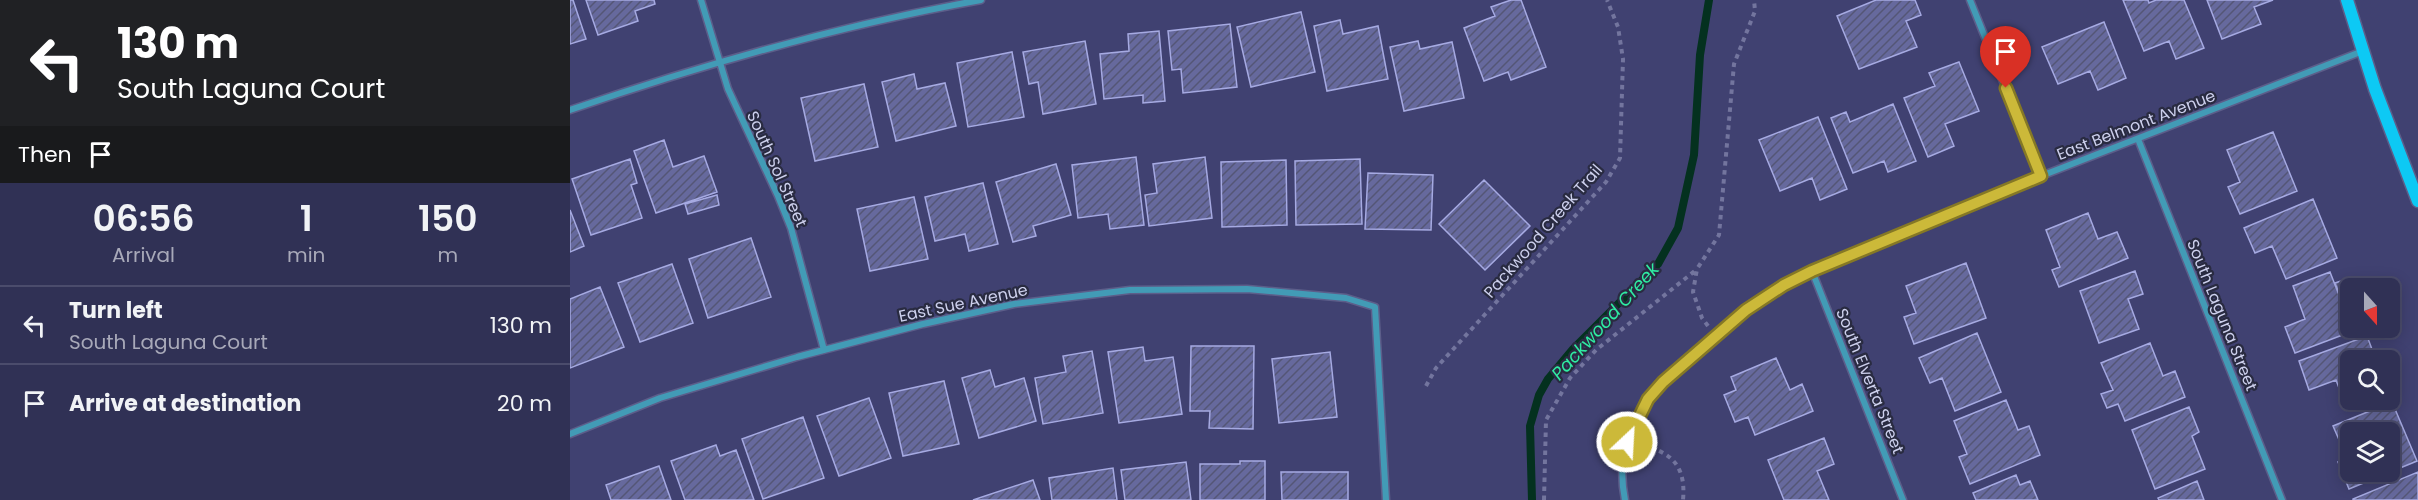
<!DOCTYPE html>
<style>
body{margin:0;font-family:Poppins,sans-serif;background:#3c3d5f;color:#f1f3f6;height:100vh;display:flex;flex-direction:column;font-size:22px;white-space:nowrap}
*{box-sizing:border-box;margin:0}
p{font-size:20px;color:#a8a9b9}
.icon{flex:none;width:33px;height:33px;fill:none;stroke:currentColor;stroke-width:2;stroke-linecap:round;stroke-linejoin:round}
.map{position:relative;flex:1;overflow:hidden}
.sheet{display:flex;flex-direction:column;background:#303155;width:570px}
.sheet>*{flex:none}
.guide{background:#202124;color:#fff;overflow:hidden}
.needle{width:39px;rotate:159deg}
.controls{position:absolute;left:1770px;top:278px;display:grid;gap:12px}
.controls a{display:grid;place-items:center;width:60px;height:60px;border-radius:9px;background:#303155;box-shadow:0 3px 15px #0003,0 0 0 2px #4b4c6c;font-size:30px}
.pin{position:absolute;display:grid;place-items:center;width:51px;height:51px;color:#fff;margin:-62px -26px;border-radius:50% 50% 50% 0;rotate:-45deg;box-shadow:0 0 6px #0007}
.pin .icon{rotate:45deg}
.me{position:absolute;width:66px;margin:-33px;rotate:25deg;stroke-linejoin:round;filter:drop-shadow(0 0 4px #0008)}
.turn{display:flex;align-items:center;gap:21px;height:126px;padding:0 18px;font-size:27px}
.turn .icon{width:78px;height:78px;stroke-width:2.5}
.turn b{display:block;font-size:42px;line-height:51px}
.then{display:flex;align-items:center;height:57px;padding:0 18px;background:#0003;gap:12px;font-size:22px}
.eta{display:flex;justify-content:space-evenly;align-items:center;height:102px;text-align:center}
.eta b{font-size:36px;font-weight:600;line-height:42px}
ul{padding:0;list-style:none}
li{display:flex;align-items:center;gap:18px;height:78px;padding:0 18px;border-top:2px solid #4b4c6c}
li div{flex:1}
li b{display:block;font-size:22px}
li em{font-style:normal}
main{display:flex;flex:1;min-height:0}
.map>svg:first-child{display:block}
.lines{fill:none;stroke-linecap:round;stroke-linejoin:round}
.stream{stroke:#04311f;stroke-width:8}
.building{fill:url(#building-hatch);stroke:#a6aae2;stroke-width:1.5;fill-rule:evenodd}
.street-casing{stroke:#5c5e8a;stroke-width:9}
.secondary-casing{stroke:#5c5e8a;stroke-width:15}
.path{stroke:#73759e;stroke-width:4;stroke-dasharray:4.5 4.5;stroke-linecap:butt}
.street{stroke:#429bb6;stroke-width:6}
.secondary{stroke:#0dc9f4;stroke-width:12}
.route-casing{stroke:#857825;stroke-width:15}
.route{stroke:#ccb939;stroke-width:10}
.labels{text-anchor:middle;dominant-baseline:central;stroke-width:4.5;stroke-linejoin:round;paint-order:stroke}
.street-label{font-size:16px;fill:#cdd0ed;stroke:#292b41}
.water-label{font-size:18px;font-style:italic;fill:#2feca3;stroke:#292b41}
</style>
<main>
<section class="sheet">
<div class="guide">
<div class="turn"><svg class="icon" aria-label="left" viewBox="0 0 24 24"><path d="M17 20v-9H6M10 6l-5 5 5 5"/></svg><div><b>130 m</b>South Laguna Court</div></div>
<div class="then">Then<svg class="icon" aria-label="arrive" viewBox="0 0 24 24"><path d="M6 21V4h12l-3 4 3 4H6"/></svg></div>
</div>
<div class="eta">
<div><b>06:56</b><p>Arrival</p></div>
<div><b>1</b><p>min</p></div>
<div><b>150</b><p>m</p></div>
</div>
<ul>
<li><svg class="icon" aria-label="left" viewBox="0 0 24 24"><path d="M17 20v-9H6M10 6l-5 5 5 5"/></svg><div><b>Turn left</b><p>South Laguna Court</p></div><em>130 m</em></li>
<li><svg class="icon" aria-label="arrive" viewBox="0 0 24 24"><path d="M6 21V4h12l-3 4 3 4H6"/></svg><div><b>Arrive at destination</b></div><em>20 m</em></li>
</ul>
</section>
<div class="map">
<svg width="1848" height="500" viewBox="0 0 1848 500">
<defs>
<pattern id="building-hatch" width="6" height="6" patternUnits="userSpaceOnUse" patternTransform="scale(1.5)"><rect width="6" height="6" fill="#66699d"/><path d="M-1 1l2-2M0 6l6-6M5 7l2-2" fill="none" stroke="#545676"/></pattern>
</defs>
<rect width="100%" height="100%" fill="#404171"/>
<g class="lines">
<path class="stream" d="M962,500L960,426L969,395L978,379L1003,349L1088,264L1108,228L1124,155L1130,55L1139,0"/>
</g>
<path class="building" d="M0,0H3L16,39L0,44Z
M16,0H84L85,4L65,11L68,21L28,35Z
M941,0H951L976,67L941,80L938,72L914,81L894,28L925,16L921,7Z
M1306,0H1345L1351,15L1336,21L1347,47L1289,69L1267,16Z
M1553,0H1578L1579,3L1586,0H1614L1634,48L1606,59L1599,41L1574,51Z
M1637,0H1703L1684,7L1691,24L1652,39Z
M731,12L745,72L681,87L667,27Z
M770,20L773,34L808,26L818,79L757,91L744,26Z
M1534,22L1556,78L1528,90L1520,71L1488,84L1472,47Z
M660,24L667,87L613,93L611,69L602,70L598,31Z
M589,31L595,101L573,103V95L534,99L530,54L559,51L558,34Z
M515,41L526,104L473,114L468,82L459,84L453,52Z
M848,41L850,49L882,42L894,98L834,111L820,47Z
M442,52L454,117L398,127L387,63Z
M1389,62L1409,111L1375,124L1384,146L1358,157L1334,98L1365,86L1359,73Z
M344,74L347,89L375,83L386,126L326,141L312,82Z
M294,84L308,147L245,161L231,98Z
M1323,104L1346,161L1318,172L1314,161L1283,173L1261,118L1276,112L1280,122Z
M1248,117L1277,189L1250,200L1242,178L1210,191L1189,140Z
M1703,132L1727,191L1670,214L1658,187L1670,182L1657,150Z
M94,140L103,167L134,156L147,192L86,213L64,151Z
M566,157L574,225L540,229L538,214L508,218L502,165Z
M635,157L642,218L579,226L575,195L587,193L583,164Z
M60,159L67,183L61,185L72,218L21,235L2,179Z
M790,159L792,224L726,225L725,161Z
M716,160L717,225L652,227L651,162Z
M486,164L501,215L463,226L466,236L443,242L426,182Z
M798,173L863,175L861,230L795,229Z
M914,180L960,226L915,270L869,224Z
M413,183L428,244L399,251L395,234L365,241L355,197Z
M147,195L149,205L118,214L115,204Z
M344,197L358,259L300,271L287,209Z
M1743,199L1767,258L1716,279L1702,246L1685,253L1674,228Z
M0,210L14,246L0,252Z
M1518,213L1528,239L1547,232L1558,258L1489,287L1482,270L1490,267L1476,230Z
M181,238L201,297L138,318L119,259Z
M1396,263L1416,318L1344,344L1334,317L1346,313L1336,286Z
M102,264L123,323L70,342L48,283Z
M1565,271L1573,294L1558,299L1569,329L1529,343L1510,291Z
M1760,272L1783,331L1725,353L1715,327L1735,319L1723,286Z
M1777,279L1780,292L1770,296L1765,283Z
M30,287L54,347L0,368V299Z
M1407,333L1431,392L1385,411L1372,378L1360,383L1349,358Z
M1797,336L1806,360H1780V399H1788L1775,404L1766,380L1739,390L1729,361Z
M1580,343L1593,376L1605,371L1615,397L1555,421L1548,404L1537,408L1531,394L1543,390L1531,363Z
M621,346H684L683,429L639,428L640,411H620Z
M573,347L575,361L603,357L612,414L549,423L538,352Z
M522,351L533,413L473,424L465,378L496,372L493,356Z
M760,352L767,417L709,423L702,359Z
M1206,358L1220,390L1232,384L1243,411L1185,435L1178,417L1165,422L1154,395L1166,390L1161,377Z
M420,370L425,387L454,378L466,421L409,438L392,378Z
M374,381L389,444L333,456L319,393Z
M299,398L321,458L269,476L247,416Z
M1436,400L1448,430L1459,426L1470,455L1400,484L1389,457L1397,454L1384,421Z
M1822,402L1847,461L1779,489L1768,462L1777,458L1763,426ZM1780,432H1820V471H1780Z
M1619,407L1629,432L1622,436L1635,469L1585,489L1562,430Z
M233,417L254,478L193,499L172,439Z
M1254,438L1264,464L1247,471L1259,500H1214L1198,460Z
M146,445L150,456L166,450L184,500H115L101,461Z
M670,461H695V500H630V464H670Z
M616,462L621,500H555L551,470Z
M89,466L101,500H41L36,485Z
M543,468L547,500H482L479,478Z
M711,472H778V500H712Z
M1848,472V500H1783V499Z
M1446,475L1450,485L1460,481L1468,500H1406L1403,493Z
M463,480L470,500H403Z
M1627,481L1634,500H1589L1588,498Z"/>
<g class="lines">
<defs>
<path id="street" d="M131,0L158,89L208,196L221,228L254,350
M1400,0L1471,176
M0,110C134,64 271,25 411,0
M1568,139L1712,500
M1242,271L1333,500
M0,434L90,398L227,357L353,324L444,304L560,290L677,289L776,298L805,307L816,500
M1055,500C1040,425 1087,388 1137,344C1170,316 1203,291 1242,271L1471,176L1793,51"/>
<path id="secondary" d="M1777,0L1805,89L1848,201"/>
</defs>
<use href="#street" class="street-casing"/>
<use href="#secondary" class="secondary-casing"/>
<path class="path" d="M1138,326L1132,318L1123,292L1127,269L1149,235L1164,64L1185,11L1184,0
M856,386L866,368L1036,182L1050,158L1053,59L1048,27L1037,0
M1072,445C1103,453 1116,467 1113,500
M974,500L976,420L1000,378L1026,350L1126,270"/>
<use href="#street" class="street"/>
<use href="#secondary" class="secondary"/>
</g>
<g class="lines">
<defs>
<path id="route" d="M1057,442L1078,399L1093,382L1176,310L1214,285L1242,271L1471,176L1436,88"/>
</defs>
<use href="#route" class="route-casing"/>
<use href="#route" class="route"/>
</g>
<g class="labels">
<g class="street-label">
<text transform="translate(1566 125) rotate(-21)">East Belmont Avenue</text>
<text transform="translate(207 169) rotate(66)">South Sol Street</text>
<text transform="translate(973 231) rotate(-49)">Packwood Creek Trail</text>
<text transform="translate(393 303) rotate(-12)">East Sue Avenue</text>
<text transform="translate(1652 315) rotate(68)">South Laguna Street</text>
<text transform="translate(1300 381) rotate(68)">South Elverta Street</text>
</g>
<g class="water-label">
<text transform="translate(1035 321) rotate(-48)">Packwood Creek</text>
</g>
</g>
</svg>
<div class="controls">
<a><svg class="needle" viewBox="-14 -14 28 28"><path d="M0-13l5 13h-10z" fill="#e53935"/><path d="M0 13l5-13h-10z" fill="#a8a9b9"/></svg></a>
<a><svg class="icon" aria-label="search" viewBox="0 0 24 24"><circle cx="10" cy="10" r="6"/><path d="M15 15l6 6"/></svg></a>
<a><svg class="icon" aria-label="layers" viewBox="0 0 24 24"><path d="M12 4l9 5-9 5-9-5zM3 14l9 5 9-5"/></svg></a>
</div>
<div class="pin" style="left:1436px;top:88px;background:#d93025"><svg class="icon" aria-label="arrive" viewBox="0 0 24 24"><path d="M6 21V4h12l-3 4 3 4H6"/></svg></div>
<svg class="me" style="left:1057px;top:442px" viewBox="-20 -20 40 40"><circle r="17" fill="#ccb939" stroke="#fff" stroke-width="3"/><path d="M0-11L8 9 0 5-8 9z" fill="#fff"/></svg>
</div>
</main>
